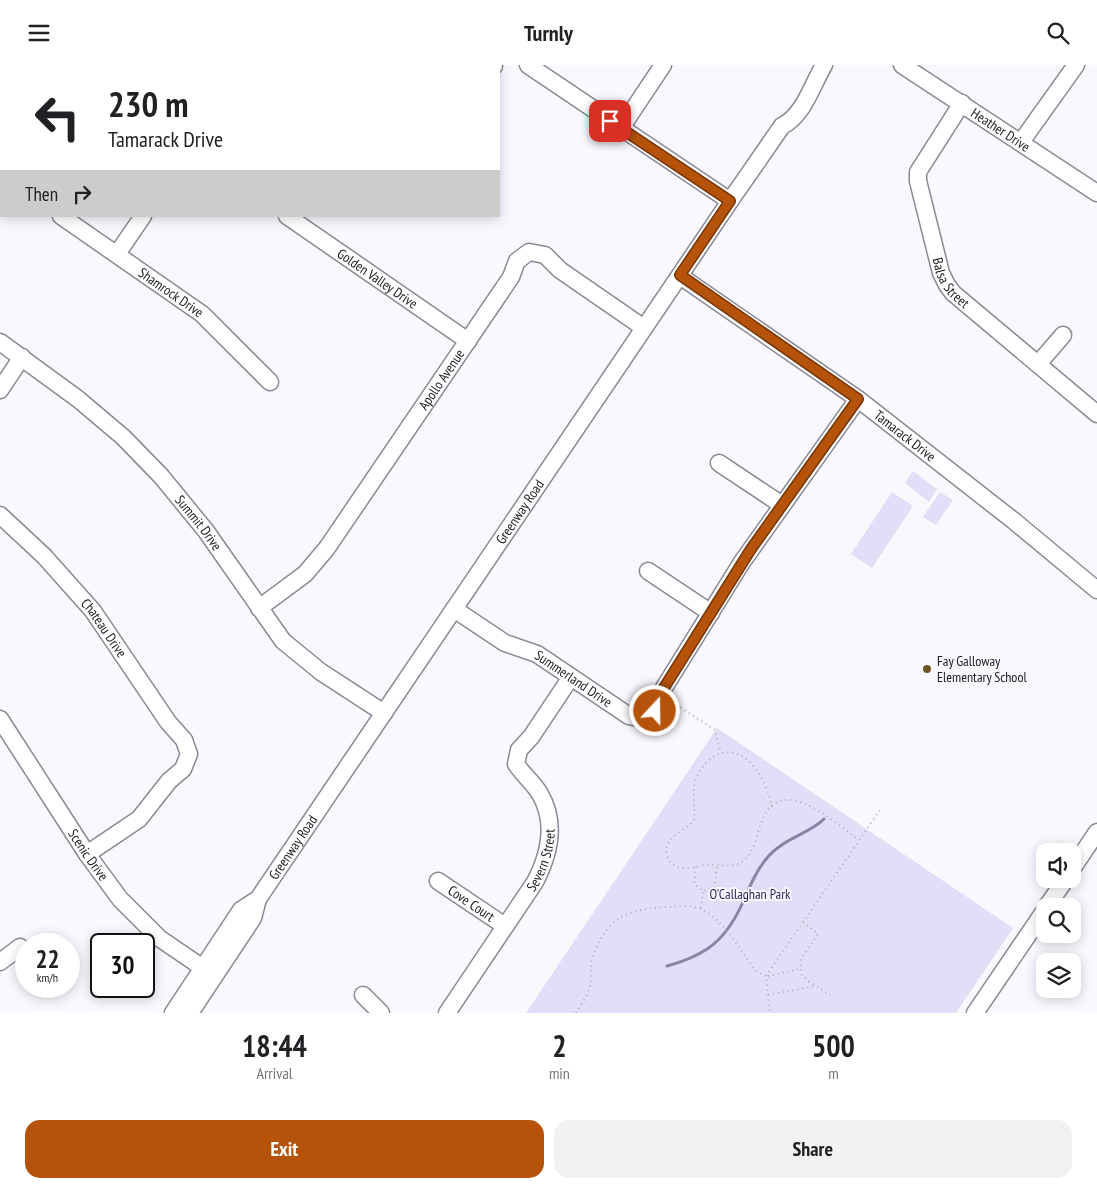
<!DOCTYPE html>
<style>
body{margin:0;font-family:"PT Sans Narrow",sans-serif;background:#f2f2f2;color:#202124;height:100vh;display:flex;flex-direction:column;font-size:19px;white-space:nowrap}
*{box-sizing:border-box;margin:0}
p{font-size:16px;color:#757577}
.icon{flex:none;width:28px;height:28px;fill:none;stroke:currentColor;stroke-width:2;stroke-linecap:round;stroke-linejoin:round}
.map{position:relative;height:948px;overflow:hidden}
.panel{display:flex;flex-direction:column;background:#fff;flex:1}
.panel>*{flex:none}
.hud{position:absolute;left:0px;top:0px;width:500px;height:152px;box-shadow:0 2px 12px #0003;background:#fff;color:#202124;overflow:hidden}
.fabs{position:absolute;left:1036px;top:778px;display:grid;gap:10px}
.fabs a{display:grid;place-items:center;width:45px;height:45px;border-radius:10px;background:#fff;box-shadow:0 2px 12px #0003;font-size:25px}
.speed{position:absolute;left:15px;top:868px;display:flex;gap:10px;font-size:25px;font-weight:700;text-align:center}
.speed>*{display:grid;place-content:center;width:65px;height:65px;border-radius:50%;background:#fff;box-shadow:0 2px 12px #0003;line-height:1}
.speed small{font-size:12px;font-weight:400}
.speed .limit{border:2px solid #111;border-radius:8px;background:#fff;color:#111}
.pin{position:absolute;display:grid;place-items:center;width:42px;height:42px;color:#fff;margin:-21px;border-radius:10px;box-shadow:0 2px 8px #0006}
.me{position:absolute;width:55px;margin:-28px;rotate:21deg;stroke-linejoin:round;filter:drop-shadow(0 0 4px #0008)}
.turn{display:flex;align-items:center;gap:18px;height:105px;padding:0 25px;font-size:22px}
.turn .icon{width:65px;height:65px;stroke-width:2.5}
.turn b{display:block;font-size:35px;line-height:42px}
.then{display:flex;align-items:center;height:48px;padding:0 25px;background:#0003;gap:10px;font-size:19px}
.eta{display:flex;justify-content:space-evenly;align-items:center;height:85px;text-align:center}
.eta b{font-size:30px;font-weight:600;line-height:35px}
.cta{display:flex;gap:10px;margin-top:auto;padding:10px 25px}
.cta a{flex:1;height:58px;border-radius:15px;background:#b45309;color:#fff;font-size:20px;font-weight:600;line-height:58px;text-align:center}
.cta a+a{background:#f2f2f2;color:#202124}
header{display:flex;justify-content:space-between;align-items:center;height:65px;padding:0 25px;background:#fff;font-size:22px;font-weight:600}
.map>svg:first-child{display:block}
.green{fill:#e1def8}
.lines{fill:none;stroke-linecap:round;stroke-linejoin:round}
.stream{stroke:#8983a6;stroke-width:3}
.minor-casing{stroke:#8a8892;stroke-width:19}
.path{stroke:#aeadb3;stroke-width:2;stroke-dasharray:1 4;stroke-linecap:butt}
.minor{stroke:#fff;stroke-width:16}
.route-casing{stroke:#753606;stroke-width:12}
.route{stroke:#b45309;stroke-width:9}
.poi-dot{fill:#6d5425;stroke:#f9f8fe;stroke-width:2}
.labels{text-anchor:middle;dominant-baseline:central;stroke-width:4;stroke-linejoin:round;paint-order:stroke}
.street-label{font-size:14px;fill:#212125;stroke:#f9f8fe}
.poi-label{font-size:14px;fill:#212125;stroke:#f9f8fe;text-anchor:start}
.park-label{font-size:14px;fill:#2f1f59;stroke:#f9f8fe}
</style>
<header><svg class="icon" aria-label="menu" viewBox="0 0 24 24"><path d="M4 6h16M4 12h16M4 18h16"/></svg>Turnly<svg class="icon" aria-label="search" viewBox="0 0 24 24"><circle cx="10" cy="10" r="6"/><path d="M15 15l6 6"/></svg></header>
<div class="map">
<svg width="1097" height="948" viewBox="0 0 1097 948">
<rect width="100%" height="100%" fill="#f9f8fe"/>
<path class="green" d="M913,406L937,424L929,437L905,418Z
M892,427L913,441L872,503L851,489Z
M940,427L953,435L936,460L923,452Z
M717,663L1013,863L956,948H526Z"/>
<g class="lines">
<path class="stream" d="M667,901C707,890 726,875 743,837C750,821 756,806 767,793C782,774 809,769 824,754"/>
<defs>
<g id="minor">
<path d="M295,0L296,1"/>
<path d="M528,0L730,136"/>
<path id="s1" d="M902,0L1097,128"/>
<path d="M93,1L94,0"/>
<path d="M494,1V0"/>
<path id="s2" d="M962,38L918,107V116L941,208L947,220L953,228L1097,349"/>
<path d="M621,63L663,0"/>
<path d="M1021,77L1076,0"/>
<path d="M0,110L1,111"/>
<path id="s3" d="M61,151L202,249L270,317"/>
<path id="s4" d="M287,151L468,276"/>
<path d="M117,189L143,151"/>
<path id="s5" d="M680,211L858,334L1014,456L1097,525"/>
<path id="s6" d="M0,277L78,334L123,372L161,411L206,466L283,576L321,607L384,648"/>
<path d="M1038,299L1063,270"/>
<path d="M0,325L22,292"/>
<path d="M719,398L782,440"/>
<path id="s7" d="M0,450L44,491L93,546L168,657L184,675L189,689L183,704L169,716L139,754L87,789"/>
<path d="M648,506L711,548"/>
<path id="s8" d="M259,543L305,509L327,483L511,212L517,196L529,187L545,190L560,205L644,263"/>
<path id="s9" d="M454,544L505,578L537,589L629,651L643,654L655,646L662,626L742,497L858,334"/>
<path id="s10" d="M0,654L87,789L120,834L159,873L203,903"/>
<path d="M1072,804L1097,767"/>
<path id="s11" d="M438,816L505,861"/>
<path d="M1047,841L1066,814"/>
<path d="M0,897L20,882"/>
<path d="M363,930L381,948"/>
<path d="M173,948L241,845L258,834"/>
<path id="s12" d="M190,948L253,853L258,834L730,136L782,61C804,50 812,20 824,0"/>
<path id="s13" d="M447,948L535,817C549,790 557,758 540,729C533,717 523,710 516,699L519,685L531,672L571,612"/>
<path d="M975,948L1045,845"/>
</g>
</defs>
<use href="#minor" class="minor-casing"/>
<path class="path" d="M672,637L715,665L720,687
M772,742C769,728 764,714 755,703C735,677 708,685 696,714C691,728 696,742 694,756C683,767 660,773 668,793C670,799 676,803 683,803C692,804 700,800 709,800C718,799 727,802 735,800C766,791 750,739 786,735C808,733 841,762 859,775
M696,802L694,819L703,826L714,823L717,801
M701,843L703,826
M803,857L818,869L801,894V909L808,916L830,930
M766,911L882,742
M768,911L800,904
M768,930L815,921
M576,948C581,940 588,930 590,921C592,912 590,903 592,894C609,841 642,843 690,841C719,845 739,884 756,906L766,911L770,948"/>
<use href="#minor" class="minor"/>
</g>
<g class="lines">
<defs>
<path id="route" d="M610,56L730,136L680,210L858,334L751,484L662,626L655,646"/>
</defs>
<use href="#route" class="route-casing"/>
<use href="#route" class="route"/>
</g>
<circle class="poi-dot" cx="927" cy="604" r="5"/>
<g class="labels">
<g class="street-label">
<text stroke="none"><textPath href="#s1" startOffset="118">Heather Drive</textPath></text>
<text stroke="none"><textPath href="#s4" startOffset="110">Golden Valley Drive</textPath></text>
<text stroke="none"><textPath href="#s2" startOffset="199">Balsa Street</textPath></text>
<text stroke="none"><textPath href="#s3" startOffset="134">Shamrock Drive</textPath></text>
<text stroke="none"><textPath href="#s8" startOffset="295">Apollo Avenue</textPath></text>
<text stroke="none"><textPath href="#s5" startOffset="276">Tamarack Drive</textPath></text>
<text stroke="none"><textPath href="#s12" startOffset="601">Greenway Road</textPath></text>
<text stroke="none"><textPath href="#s6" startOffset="270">Summit Drive</textPath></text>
<text stroke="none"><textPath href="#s7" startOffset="154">Chateau Drive</textPath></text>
<text stroke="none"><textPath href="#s9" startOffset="139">Summerland Drive</textPath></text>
<text stroke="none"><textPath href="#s12" startOffset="196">Greenway Road</textPath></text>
<text stroke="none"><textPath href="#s10" startOffset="162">Scenic Drive</textPath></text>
<text stroke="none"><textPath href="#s13" startOffset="181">Severn Street</textPath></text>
<text stroke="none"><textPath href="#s11" startOffset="40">Cove Court</textPath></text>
</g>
<g class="poi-label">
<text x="937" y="596">Fay Galloway<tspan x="937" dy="16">Elementary School</tspan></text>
</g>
<g class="park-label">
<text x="750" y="829">O'Callaghan Park</text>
</g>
</g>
</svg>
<div class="fabs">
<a><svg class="icon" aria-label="sound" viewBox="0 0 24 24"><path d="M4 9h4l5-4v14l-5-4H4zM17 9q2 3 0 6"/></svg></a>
<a><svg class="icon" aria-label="search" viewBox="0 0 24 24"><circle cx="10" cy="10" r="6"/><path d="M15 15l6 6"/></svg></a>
<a><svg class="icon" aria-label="layers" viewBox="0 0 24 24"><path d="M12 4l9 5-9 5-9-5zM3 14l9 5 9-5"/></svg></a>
</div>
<div class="speed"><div>22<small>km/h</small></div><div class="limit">30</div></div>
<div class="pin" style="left:610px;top:56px;background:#d93025"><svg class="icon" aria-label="arrive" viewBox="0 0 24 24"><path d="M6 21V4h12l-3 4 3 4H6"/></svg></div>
<svg class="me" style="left:655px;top:646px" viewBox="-20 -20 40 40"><circle r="17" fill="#b45309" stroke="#fff" stroke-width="3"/><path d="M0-11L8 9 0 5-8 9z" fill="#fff"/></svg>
<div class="hud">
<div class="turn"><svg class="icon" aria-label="left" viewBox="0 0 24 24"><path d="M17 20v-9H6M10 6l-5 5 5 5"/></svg><div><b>230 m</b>Tamarack Drive</div></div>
<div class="then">Then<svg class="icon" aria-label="right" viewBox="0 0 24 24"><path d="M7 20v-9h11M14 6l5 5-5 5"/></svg></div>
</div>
</div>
<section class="panel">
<div class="eta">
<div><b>18:44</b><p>Arrival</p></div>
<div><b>2</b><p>min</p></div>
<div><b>500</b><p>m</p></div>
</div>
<div class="cta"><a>Exit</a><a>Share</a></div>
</section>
